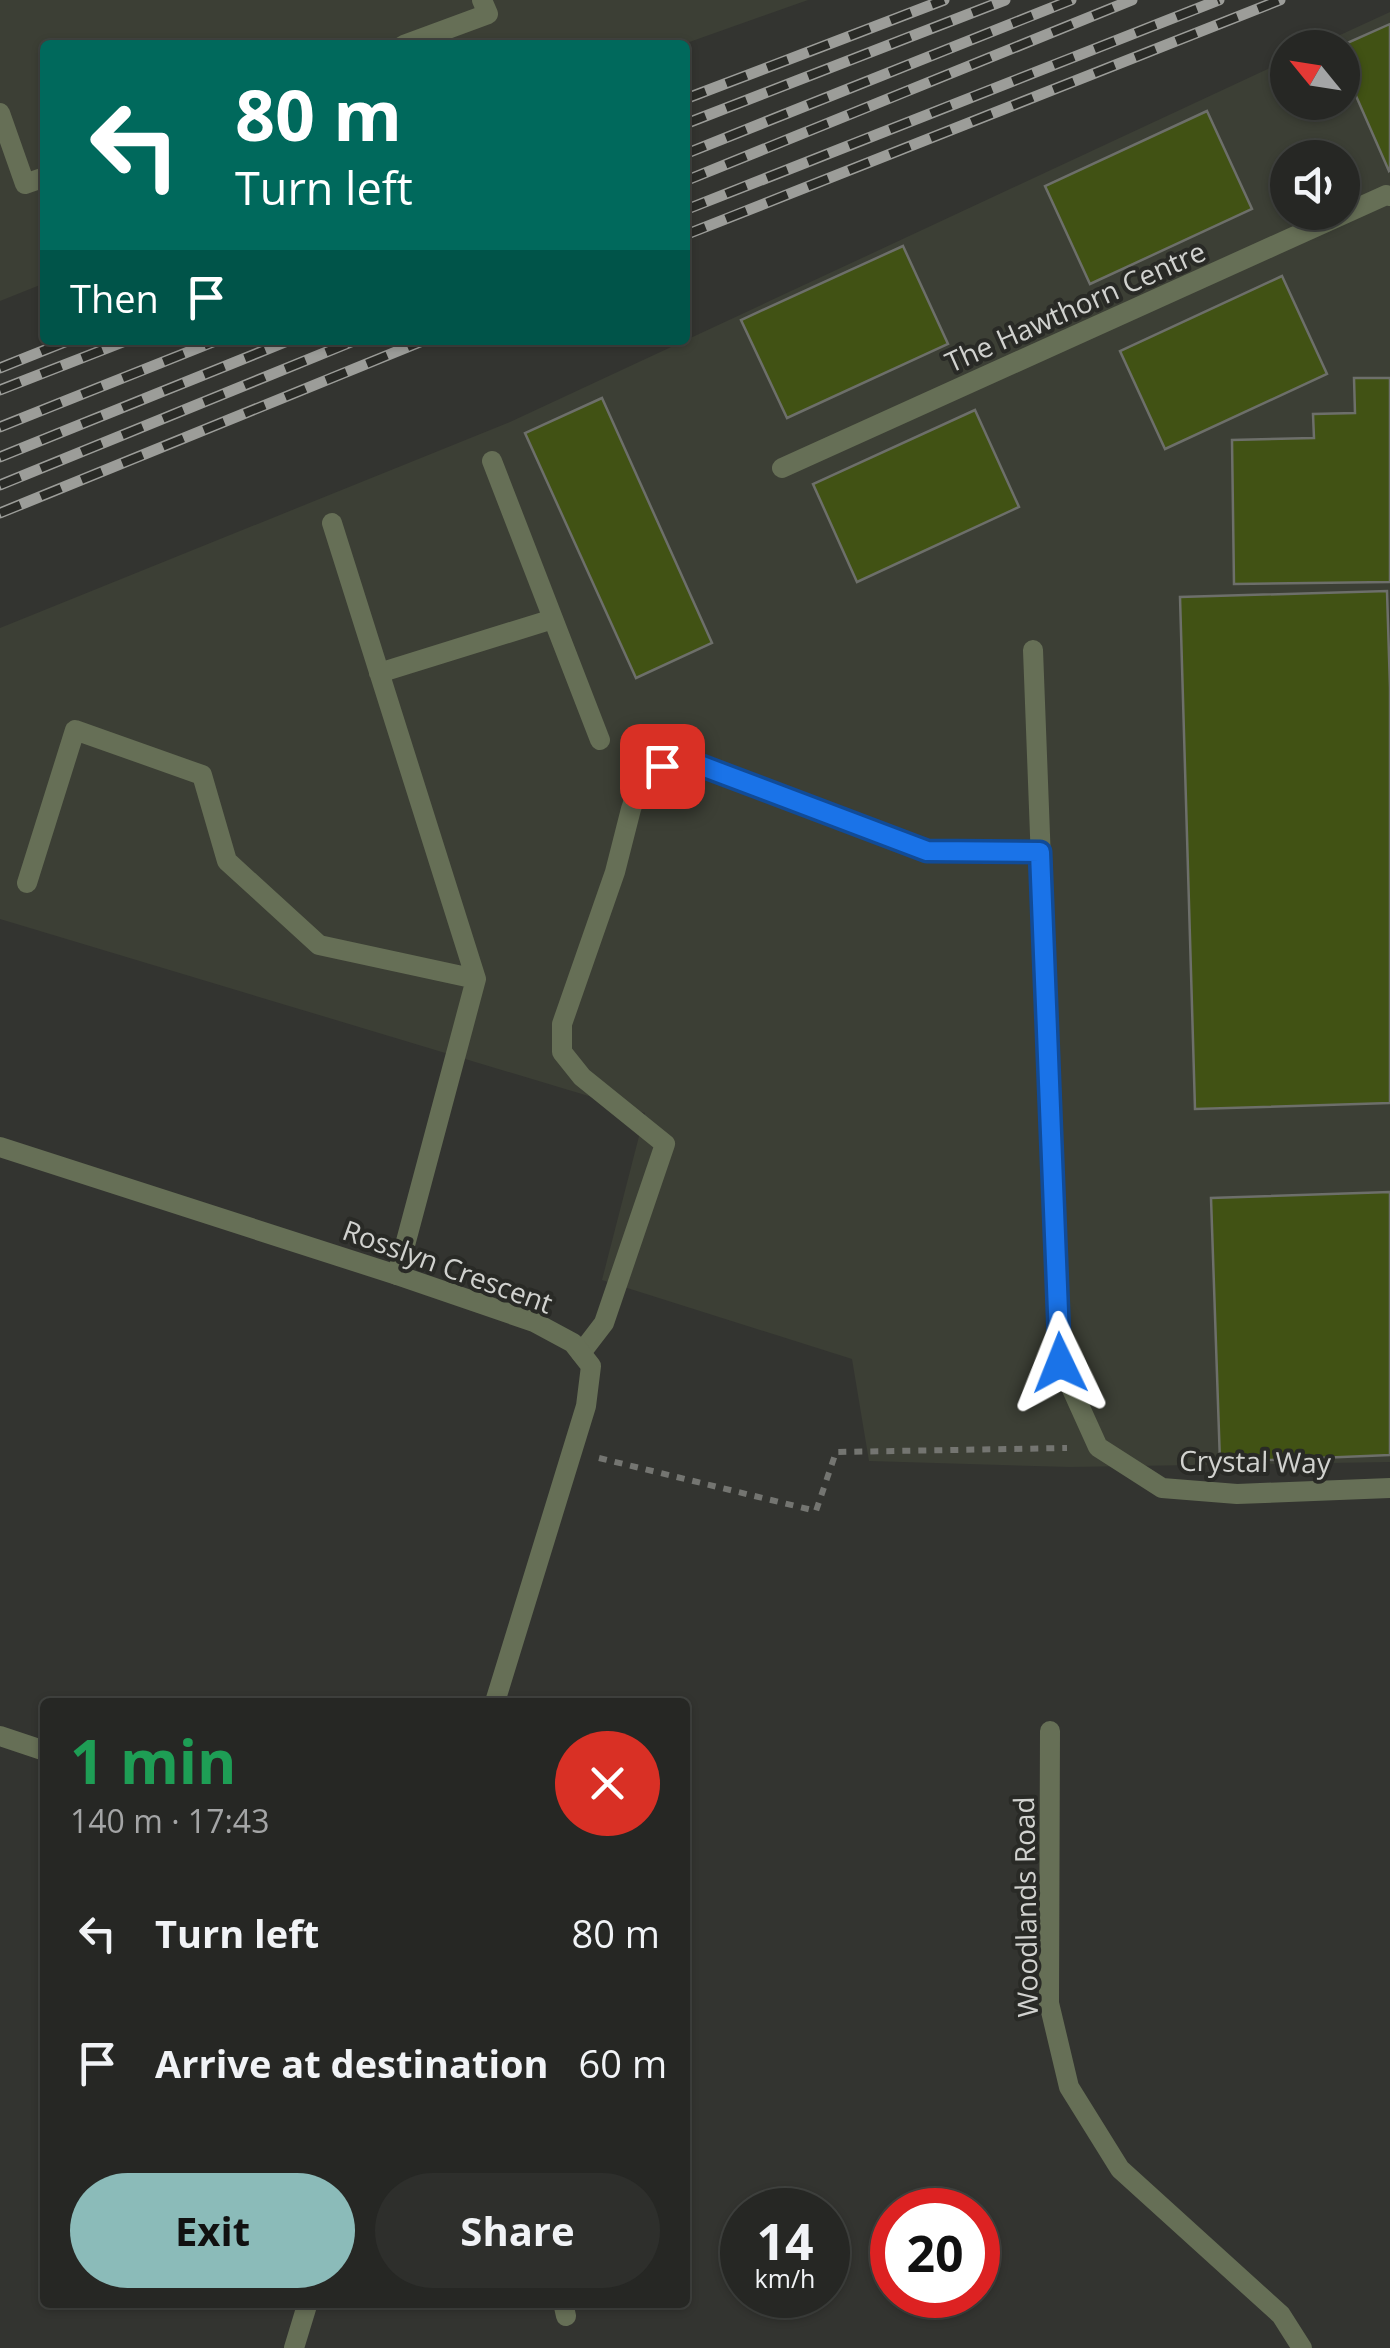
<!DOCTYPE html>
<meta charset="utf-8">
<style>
body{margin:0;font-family:"Open Sans",sans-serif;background:#2e2f2c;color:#f1f3f6;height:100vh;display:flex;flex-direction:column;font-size:38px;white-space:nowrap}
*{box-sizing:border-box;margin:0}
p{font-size:32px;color:#a4a5a6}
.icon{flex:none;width:55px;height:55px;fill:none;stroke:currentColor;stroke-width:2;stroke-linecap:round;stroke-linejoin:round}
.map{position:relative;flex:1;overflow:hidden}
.details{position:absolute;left:40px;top:1698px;width:650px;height:610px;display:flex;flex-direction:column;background:#262724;border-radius:10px;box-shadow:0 2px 8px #0004,0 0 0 2px #424441}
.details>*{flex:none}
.hud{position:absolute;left:40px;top:40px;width:650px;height:305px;border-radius:10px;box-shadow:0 2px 8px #0004,0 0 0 2px #424441;background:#00695c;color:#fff;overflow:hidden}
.needle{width:65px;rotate:300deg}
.tools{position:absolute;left:1270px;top:30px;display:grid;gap:20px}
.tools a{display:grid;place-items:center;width:90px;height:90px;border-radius:50%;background:#262724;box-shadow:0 2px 8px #0004,0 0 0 2px #424441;font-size:50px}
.speed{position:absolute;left:720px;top:2188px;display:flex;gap:20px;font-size:50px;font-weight:700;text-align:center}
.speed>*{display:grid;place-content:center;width:130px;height:130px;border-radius:50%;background:#262724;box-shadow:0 2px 8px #0004,0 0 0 2px #424441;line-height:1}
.speed small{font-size:25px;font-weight:400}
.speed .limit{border:15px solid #d22;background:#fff;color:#111}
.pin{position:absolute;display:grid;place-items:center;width:85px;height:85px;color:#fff;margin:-42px;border-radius:20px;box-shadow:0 5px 15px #0006}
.me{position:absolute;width:110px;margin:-55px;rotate:358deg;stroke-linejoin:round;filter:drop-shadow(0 0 8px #0008)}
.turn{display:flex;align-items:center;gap:35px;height:210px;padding:0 30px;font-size:45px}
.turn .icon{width:130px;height:130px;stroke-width:2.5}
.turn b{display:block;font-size:70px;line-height:85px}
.then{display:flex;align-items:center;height:95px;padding:0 30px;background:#0003;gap:20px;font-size:38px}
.round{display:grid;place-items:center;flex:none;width:105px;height:105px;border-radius:52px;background:#2e2f2c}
.headline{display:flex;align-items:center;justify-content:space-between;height:170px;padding:0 30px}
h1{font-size:60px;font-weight:700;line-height:75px;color:#1e9e55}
.primary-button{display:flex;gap:20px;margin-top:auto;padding:20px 30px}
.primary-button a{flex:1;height:115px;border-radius:60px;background:#8bbbb9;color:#111;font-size:40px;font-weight:700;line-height:115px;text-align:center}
.primary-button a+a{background:#2e2f2c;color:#f1f3f6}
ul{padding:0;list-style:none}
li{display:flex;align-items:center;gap:30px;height:130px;padding:0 30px}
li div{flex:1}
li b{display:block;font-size:38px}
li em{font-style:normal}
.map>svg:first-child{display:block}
.built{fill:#3c3f35;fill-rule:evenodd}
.building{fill:#415214;stroke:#6d6f6a;stroke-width:2.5}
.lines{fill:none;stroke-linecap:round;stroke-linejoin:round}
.path{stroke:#747571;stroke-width:6;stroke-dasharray:8 8;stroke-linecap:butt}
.lane{stroke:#666f56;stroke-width:20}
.street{stroke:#666f56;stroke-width:20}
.rail-casing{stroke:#9c9d99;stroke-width:11}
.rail{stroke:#292a26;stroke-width:8;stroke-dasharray:22;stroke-linecap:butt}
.route-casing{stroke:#114b97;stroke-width:25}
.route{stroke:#1a73e8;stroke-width:18}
.labels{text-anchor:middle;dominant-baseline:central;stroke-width:8;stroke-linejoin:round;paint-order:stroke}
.street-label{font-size:28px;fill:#d1d2cf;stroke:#292a26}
</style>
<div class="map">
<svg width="1390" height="2348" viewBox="0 0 1390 2348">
<rect width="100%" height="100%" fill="#333430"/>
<path class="built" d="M0,0H808L681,45H45V283L0,301Z
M1390,12V1462L1070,1467L869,1461L852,1359L602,1280L645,1113L0,919V628L510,422L1287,60L1288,102H1342V48L1314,47ZM1288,158H1342V212H1288Z"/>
<path class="building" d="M1390,24V170L1389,171L1342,64V48H1336Z
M1207,111L1252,209L1090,284L1045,186Z
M903,246L948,344L787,418L741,320Z
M1282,276L1327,374L1165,449L1120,351Z
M1354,378H1390V582L1234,584L1232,440L1314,438L1313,414L1355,413Z
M602,398L712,643L636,678L525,433Z
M975,410L1019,507L857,582L813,484Z
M1387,591L1390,688V1103L1195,1109L1180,597Z
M1390,1192V1455L1220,1462L1211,1198Z"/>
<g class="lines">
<path class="path" d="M599,1458L816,1511L836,1452L1067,1448"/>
<path class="lane" d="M404,45L488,14L482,0
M0,113L25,184L45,177
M492,461L600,740
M782,468L1386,195L1390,196
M332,523L476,979
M1033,650L1060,1363L1098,1447L1162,1488L1237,1494L1390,1488
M379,673L553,619
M27,883L75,730L202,775L227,861L319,945L476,979
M397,1275L476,979
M581,1353L604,1323L665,1144L582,1077L562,1052V1024L615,872L631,809L641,780L662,766H702L927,851L1040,852
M563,2302L566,2316"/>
<path class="street" d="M0,1147L397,1275L534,1322L573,1343L591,1366L586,1406L495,1702
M1050,1731L1049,2003L1069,2087L1120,2169L1281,2315L1302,2348
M0,1736L45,1751
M294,2348L308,2302"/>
<defs>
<path id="rail" d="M685,99L944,0
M685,124L1005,0
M685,154L1071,0
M685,181L1132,0
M685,210L1219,0
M685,235L1280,0
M0,368L70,340
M0,390L128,340
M0,427L218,340
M0,457L290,340
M0,485L356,340
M0,513L425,340"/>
</defs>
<use href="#rail" class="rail-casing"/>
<use href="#rail" class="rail"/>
</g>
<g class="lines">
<defs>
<path id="route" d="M662,766H702L927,851L1040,852L1060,1363"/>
</defs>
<use href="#route" class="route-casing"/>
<use href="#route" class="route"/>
</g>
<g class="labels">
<g class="street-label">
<text transform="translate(1075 306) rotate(-24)">The Hawthorn Centre</text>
<text transform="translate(448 1266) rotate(20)">Rosslyn Crescent</text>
<text transform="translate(1255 1461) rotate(1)">Crystal Way</text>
<text transform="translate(1025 1907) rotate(-91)">Woodlands Road</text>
</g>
</g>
</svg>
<div class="tools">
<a><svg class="needle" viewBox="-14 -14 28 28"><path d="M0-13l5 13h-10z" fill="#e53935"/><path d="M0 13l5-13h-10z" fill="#a4a5a6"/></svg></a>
<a><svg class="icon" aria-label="sound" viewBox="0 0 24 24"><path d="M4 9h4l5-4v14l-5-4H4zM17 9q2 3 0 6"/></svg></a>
</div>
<div class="speed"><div>14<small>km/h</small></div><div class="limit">20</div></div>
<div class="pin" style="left:662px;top:766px;background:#d93025"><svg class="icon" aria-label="arrive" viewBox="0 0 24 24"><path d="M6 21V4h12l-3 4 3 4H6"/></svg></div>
<svg class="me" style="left:1060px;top:1363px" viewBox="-20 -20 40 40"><path d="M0-17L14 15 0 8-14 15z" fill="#1a73e8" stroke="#fff" stroke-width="4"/></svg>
<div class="hud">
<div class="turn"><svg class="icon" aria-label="left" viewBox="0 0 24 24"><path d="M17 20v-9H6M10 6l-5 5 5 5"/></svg><div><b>80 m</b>Turn left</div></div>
<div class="then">Then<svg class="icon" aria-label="arrive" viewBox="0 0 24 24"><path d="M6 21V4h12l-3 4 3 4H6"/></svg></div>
</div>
<section class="details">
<div class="headline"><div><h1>1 min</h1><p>140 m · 17:43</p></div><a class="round" style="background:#d93025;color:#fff"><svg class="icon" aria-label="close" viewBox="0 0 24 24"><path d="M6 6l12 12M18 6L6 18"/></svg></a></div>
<ul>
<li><svg class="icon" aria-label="left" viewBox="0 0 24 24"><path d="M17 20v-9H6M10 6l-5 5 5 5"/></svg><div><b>Turn left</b></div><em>80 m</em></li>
<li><svg class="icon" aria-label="arrive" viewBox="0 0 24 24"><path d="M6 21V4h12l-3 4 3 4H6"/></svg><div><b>Arrive at destination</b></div><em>60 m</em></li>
</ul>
<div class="primary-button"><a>Exit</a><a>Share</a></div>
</section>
</div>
